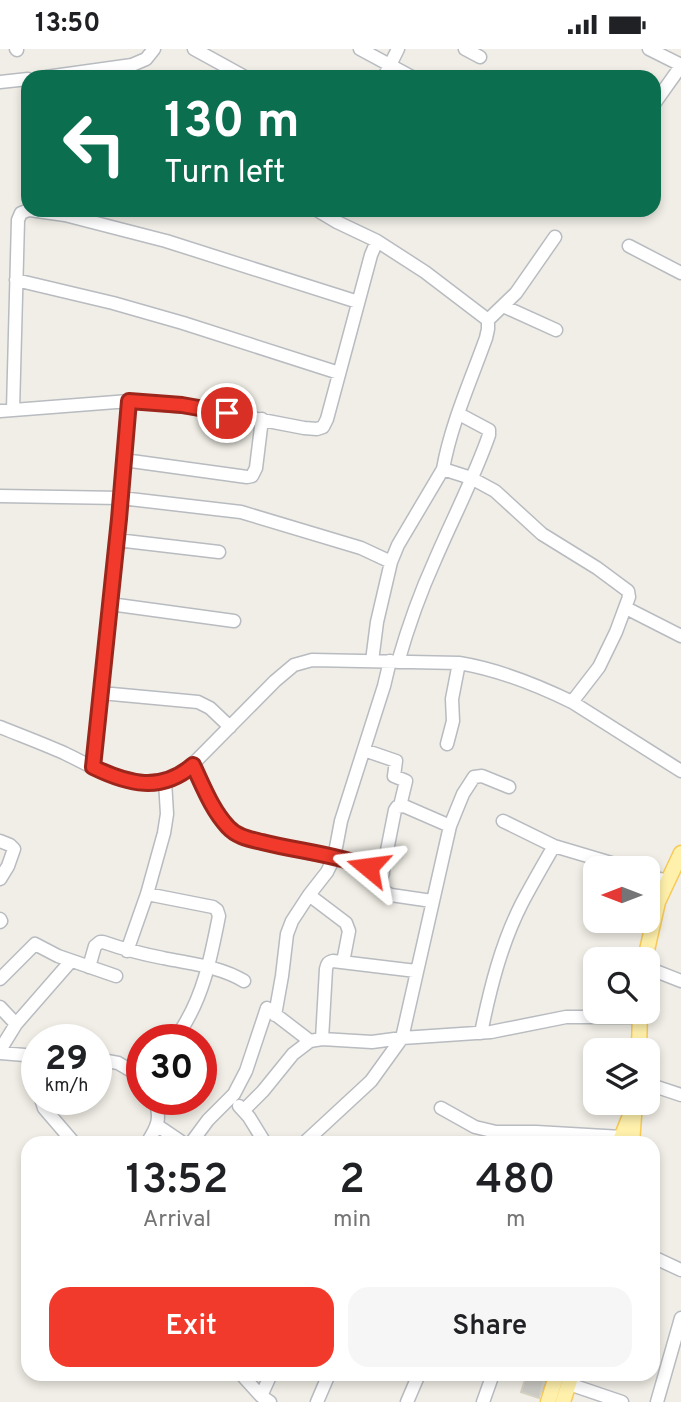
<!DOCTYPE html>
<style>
body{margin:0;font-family:Overpass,sans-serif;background:#f6f6f6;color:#202124;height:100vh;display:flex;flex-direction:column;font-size:26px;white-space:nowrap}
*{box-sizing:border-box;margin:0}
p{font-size:23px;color:#757577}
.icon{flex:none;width:38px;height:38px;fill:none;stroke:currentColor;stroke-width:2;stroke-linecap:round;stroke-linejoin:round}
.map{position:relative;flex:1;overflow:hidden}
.panel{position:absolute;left:21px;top:1087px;width:639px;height:245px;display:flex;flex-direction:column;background:#fff;border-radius:21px;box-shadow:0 4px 10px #0003}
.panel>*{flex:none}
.hud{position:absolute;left:21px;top:21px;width:640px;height:147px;border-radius:21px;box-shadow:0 4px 10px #0003;background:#0b6e4f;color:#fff;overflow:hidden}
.needle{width:46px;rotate:270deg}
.tools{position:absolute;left:583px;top:807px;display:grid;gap:14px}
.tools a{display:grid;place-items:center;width:77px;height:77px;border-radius:14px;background:#fff;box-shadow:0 4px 10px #0003;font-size:35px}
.speed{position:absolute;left:21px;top:975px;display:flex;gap:14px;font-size:35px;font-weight:700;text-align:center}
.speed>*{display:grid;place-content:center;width:91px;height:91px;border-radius:50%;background:#fff;box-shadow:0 4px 10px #0003;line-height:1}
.speed small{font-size:18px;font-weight:400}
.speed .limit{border:10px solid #d22;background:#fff;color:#111}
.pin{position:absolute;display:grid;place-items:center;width:60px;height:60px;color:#fff;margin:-30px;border:4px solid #fff;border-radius:50%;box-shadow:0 2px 7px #0007}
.me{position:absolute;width:77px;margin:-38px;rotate:286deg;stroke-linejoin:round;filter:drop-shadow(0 0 5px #0008)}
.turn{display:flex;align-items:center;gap:24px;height:147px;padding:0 28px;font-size:32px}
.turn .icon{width:91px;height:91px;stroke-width:2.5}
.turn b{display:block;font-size:49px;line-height:60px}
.eta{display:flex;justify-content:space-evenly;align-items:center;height:119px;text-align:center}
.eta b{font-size:42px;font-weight:600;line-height:49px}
.primary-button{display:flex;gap:14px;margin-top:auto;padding:14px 28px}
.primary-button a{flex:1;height:80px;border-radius:21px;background:#f13a2b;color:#fff;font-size:28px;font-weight:600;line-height:80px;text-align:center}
.primary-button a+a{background:#f6f6f6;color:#202124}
.status{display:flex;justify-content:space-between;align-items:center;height:49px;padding:0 35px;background:#fff;direction:ltr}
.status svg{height:19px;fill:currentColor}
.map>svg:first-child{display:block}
.building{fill:#cbc9c3;stroke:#d5d0c4;stroke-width:2;filter:url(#shadow)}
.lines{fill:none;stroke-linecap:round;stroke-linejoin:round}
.minor-casing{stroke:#b8bbc0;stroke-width:15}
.major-casing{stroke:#f7ca58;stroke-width:17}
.minor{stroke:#fff;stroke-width:12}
.major{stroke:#fff1ac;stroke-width:14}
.route-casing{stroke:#9d261c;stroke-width:18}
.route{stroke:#f13a2b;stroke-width:12}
</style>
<div class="status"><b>13:50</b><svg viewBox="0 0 49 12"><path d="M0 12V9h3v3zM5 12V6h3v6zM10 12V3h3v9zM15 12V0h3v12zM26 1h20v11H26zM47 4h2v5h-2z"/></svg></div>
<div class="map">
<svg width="681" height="1353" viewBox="0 0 681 1353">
<defs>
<filter id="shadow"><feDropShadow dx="5" dy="-5" stdDeviation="2" flood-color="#0004"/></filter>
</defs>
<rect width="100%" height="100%" fill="#f0eee6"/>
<path class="building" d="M527,1325H546L539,1349L521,1343Z"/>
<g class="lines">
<defs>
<path id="minor" d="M16,0L17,1
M194,0L245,28
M360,0L412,28
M465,0L480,8
M649,0L681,16
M46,28L132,16L146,10L154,0
M384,28L398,0
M0,33L28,30
M654,55L681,17
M30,161L65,166L166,192L358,253
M317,161L337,173L377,192L425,223L488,271V280L486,289C471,331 451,375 443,420L398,496L391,513L377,573L372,612
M629,197L681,224
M16,231L113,254L183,274L339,324
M503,257L556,281
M488,271L516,244L555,188
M13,361L18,171L21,164L29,161
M0,362L129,352L205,360L304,379L317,380L323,378L327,370L371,206L377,192
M124,411L247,428L252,427L256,419L262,370
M443,420L471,429L495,442L542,485L597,519L628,542L629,548L616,583L599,618L572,653
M0,447L121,449L241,463L361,499L391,513
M117,491L219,503
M110,555L234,572
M626,559L681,587
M398,613C408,578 420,544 435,511C453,469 474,429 489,386V381L459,365
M101,644L198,653L210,659L230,678
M0,678C22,687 44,695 66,705C87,715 108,728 131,733C150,737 167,731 184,724L275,632L294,616L312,611L459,614C496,620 539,637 572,653L681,722
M447,695L453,672L452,650L459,614
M364,701L396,712L394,727L406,732L400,757
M193,716C204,737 212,762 229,779C244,794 311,804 334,809L341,772L384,637L390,612
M93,718L117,491L129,352
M503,772L554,797L628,819
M0,792L10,796L14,800L8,817L0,830
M648,827L668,832
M147,845L213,858L217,861L219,867C211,907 204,946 181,981
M432,852L391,846C384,843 382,840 381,832L395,761L397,758L404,757L450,777
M0,870L1,872L0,873
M127,902L147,845L164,784L167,765L165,732
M343,913L349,882L346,874L309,846L327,823L334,809L353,813L383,824
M89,918L95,897L100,893H103C123,900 142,905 163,909C191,915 219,917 244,932
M648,919L681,932
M0,930L35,895L58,907L116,927
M0,958L16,975
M275,966L282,927L287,885L292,872L309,846
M481,984C490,940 501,895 522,854C532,835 543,816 554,797
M322,990L326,920C327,915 328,913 333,912L416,922
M0,1001L16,975L71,912
M0,1004L37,1007
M96,1010L118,1014L142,1028
M648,1035L681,1046
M41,1050L44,1059L74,1094
M239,1057L249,1068L265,1094
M441,1059L475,1078L496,1083H536L622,1088
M244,1061L263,1042L293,1005L310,992L322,990L372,993L402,989L491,983L566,968H640
M158,1077L183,1094
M147,1094C158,1077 161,1070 155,1050
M191,1094L208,1071L234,1045L246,1022L267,959L310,992
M304,1094L371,1032L402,989L450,777L463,745L474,728L482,727L509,738
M653,1208L681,1221
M241,1325L261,1347L270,1353
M569,1335L622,1353
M261,1347L271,1325
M317,1353L329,1325
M407,1353L419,1325
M483,1353L493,1325
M657,1353L681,1269"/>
<path id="major" d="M645,910L658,853L681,804
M639,1001L640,962
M619,1094L629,1069
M632,1094L635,1054
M548,1353L557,1325
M563,1353L572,1325"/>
</defs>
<use href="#minor" class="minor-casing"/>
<use href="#major" class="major-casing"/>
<use href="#minor" class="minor"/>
<use href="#major" class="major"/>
</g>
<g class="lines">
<defs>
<path id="route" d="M227,364L182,356L129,352L119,470L93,718C128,735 161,744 193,716C203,737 212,761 228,778C237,788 250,790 262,793C297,802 334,805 368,818"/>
</defs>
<use href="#route" class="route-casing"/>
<use href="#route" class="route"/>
</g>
</svg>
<div class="tools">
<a><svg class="needle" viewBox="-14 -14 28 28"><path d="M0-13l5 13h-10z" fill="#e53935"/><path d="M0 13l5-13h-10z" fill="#757577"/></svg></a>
<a><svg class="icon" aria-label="search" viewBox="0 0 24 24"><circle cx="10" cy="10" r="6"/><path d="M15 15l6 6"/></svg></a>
<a><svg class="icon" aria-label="layers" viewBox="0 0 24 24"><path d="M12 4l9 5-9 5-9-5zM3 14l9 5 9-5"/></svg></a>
</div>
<div class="speed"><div>29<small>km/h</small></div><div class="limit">30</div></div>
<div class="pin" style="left:227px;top:364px;background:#d93025"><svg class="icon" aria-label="arrive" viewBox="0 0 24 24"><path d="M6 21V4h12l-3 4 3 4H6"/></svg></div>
<svg class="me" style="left:368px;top:818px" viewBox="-20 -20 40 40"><path d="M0-17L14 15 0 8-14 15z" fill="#f13a2b" stroke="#fff" stroke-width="4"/></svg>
<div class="hud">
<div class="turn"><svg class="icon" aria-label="left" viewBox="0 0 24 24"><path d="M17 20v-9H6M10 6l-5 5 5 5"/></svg><div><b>130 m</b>Turn left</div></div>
</div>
<section class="panel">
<div class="eta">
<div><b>13:52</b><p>Arrival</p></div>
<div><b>2</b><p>min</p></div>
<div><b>480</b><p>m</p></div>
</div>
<div class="primary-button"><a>Exit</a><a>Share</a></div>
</section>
</div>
